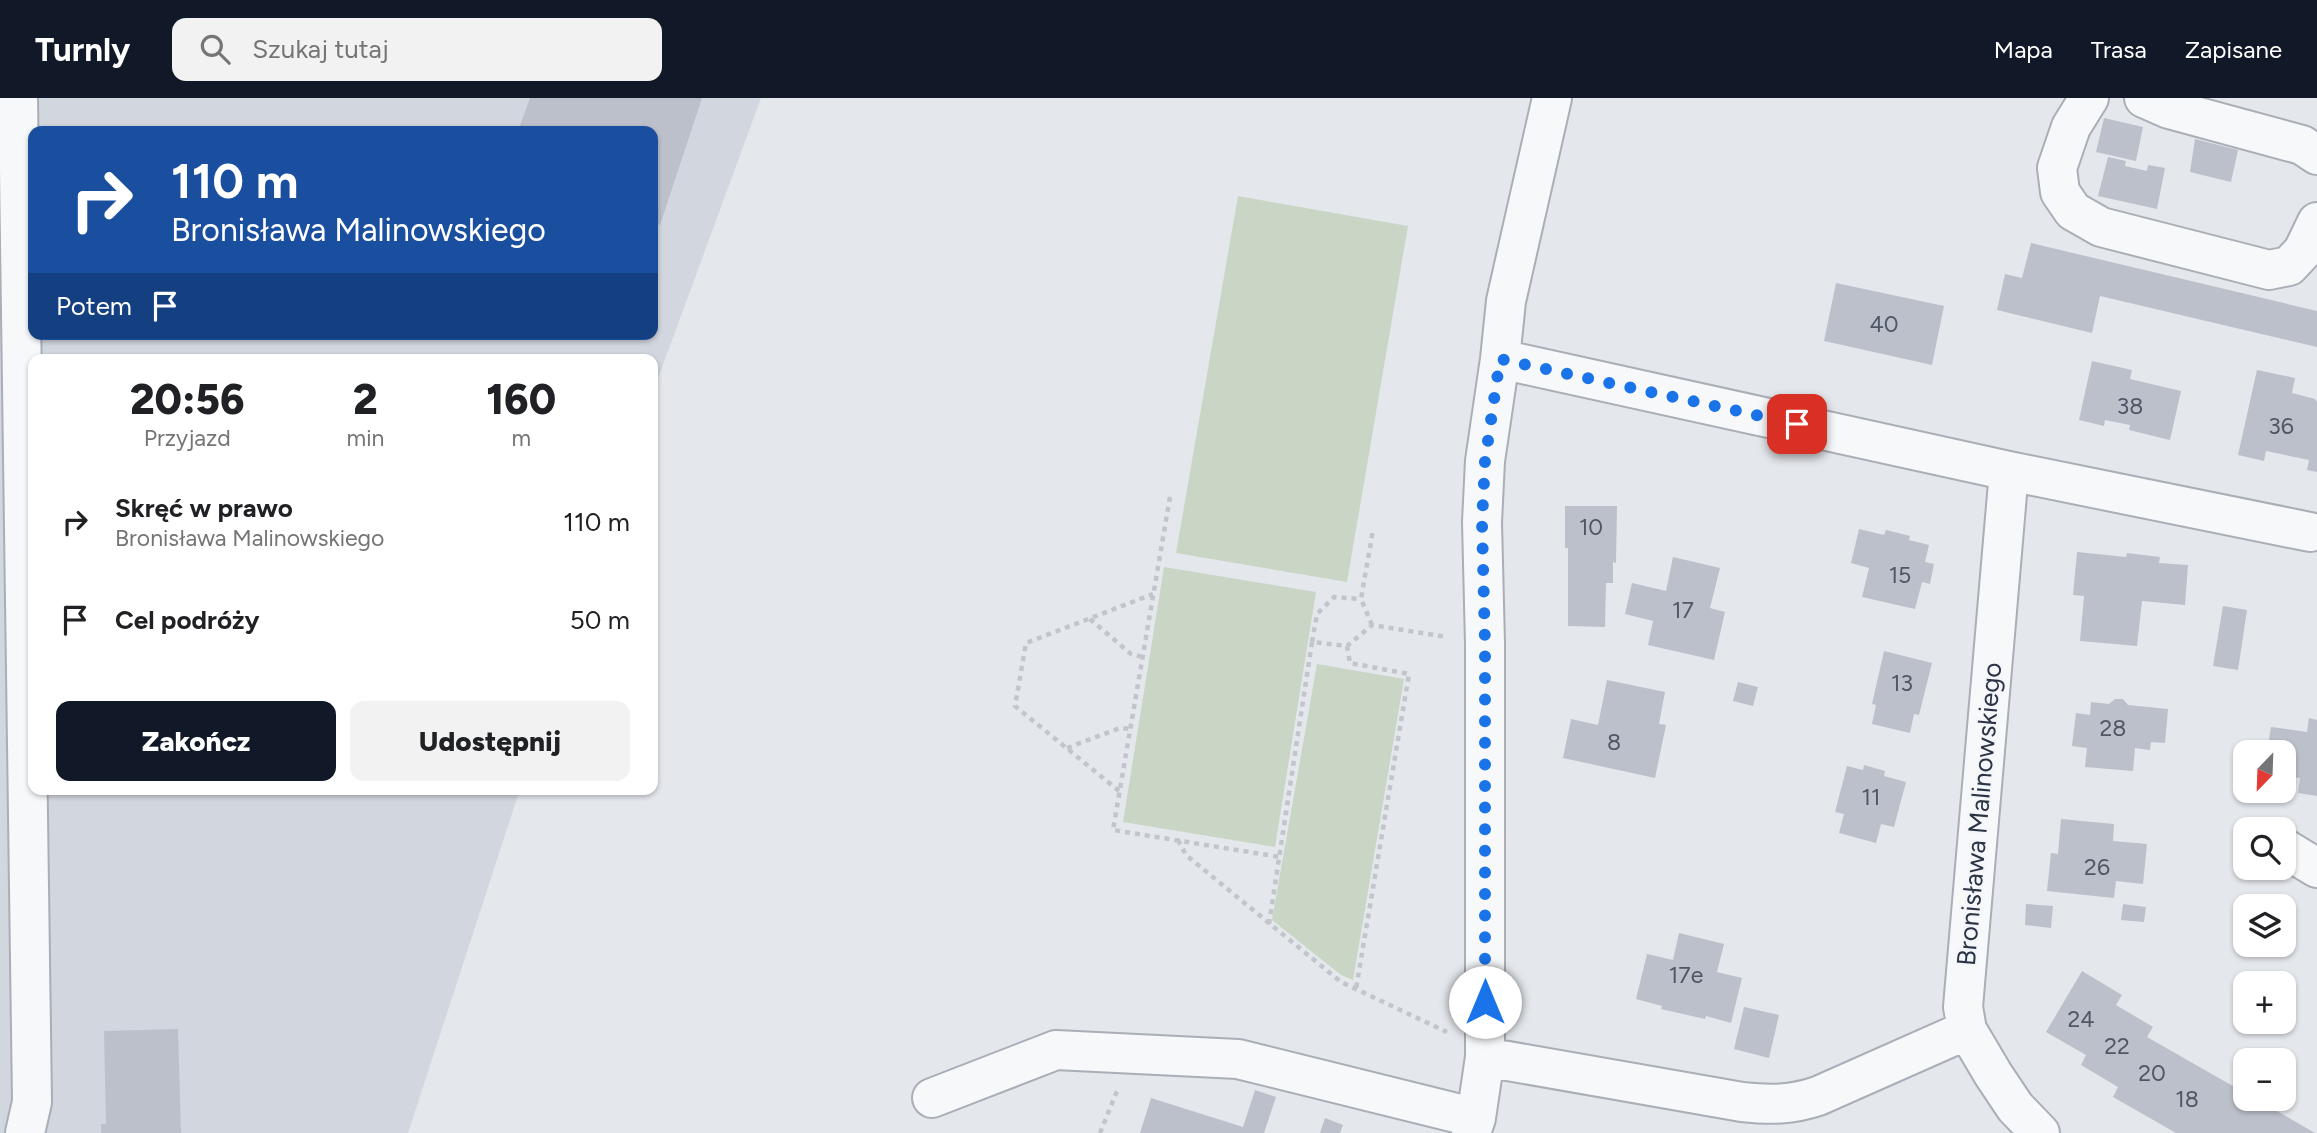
<!DOCTYPE html>
<html lang="pl">
<meta charset="utf-8">
<style>
body{margin:0;font-family:Figtree,sans-serif;background:#f2f2f2;color:#202124;height:100vh;display:flex;flex-direction:column;font-size:26px;white-space:nowrap}
*{box-sizing:border-box;margin:0}
p{font-size:23px;color:#757577}
.icon{flex:none;width:38px;height:38px;fill:none;stroke:currentColor;stroke-width:2;stroke-linecap:round;stroke-linejoin:round}
.map{position:relative;flex:1;overflow:hidden}
.panel{position:absolute;left:28px;top:256px;width:630px;height:441px;display:flex;flex-direction:column;background:#fff;border-radius:14px;box-shadow:0 2px 5px #0004}
.panel>*{flex:none}
.guide{position:absolute;left:28px;top:28px;width:630px;height:214px;border-radius:14px;box-shadow:0 2px 5px #0004;background:#1a4fa0;color:#fff;overflow:hidden}
.needle{width:46px;rotate:203deg}
.fabs{position:absolute;left:2233px;top:642px;display:grid;gap:14px}
.fabs a{display:grid;place-items:center;width:63px;height:63px;border-radius:14px;background:#fff;box-shadow:0 2px 5px #0004;font-size:35px}
.pin{position:absolute;display:grid;place-items:center;width:60px;height:60px;color:#fff;margin:-30px;border-radius:14px;box-shadow:0 4px 10px #0006}
.me{position:absolute;width:77px;margin:-38px;rotate:0deg;stroke-linejoin:round;filter:drop-shadow(0 0 5px #0008)}
.turn{display:flex;align-items:center;gap:24px;height:147px;padding:0 28px;font-size:32px}
.turn .icon{width:91px;height:91px;stroke-width:2.5}
.turn b{display:block;font-size:49px;line-height:60px}
.then{display:flex;align-items:center;height:66px;padding:0 28px;background:#0003;gap:14px;font-size:26px}
.eta{display:flex;justify-content:space-evenly;align-items:center;height:119px;text-align:center}
.eta b{font-size:42px;font-weight:800;line-height:49px}
.button{display:flex;gap:14px;margin-top:auto;padding:14px 28px}
.button a{flex:1;height:80px;border-radius:14px;background:#111827;color:#fff;font-size:28px;font-weight:800;line-height:80px;text-align:center}
.button a+a{background:#f2f2f2;color:#202124}
ul{padding:0;list-style:none}
li{display:flex;align-items:center;gap:21px;height:98px;padding:0 28px}
li div{flex:1}
li b{display:block;font-size:26px}
li em{font-style:normal}
header{display:flex;align-items:center;gap:42px;box-sizing:border-box;height:98px;padding:0 35px;background:#111827;color:#fff}
header strong{font-size:33px}
nav{display:flex;gap:38px;margin-inline-start:auto;font-size:24px}
.search{width:490px;height:63px;background:#f2f2f2;display:flex;align-items:center;gap:18px;box-sizing:border-box;padding:0 24px;border-radius:14px;color:#757577;font-size:26px}
.map>svg:first-child{display:block}
.built{fill:#d2d6de;fill-rule:evenodd}
.green{fill:#c9d6c5}
.building{fill:#bbc0ca}
.lines{fill:none;stroke-linecap:round;stroke-linejoin:round}
.minor-casing{stroke:#a9aeb7;stroke-width:42}
.path{stroke:#c2c5cb;stroke-width:4.5;stroke-dasharray:5 5;stroke-linecap:butt}
.minor{stroke:#f7f8fa;stroke-width:38}
.route{stroke:#1a73e8;stroke-width:12;stroke-dasharray:0 21.6}
.labels{text-anchor:middle;dominant-baseline:central;stroke-width:5;stroke-linejoin:round;paint-order:stroke}
.number-label{font-size:23px;fill:#4f5766}
.street-label{font-size:26px;fill:#2b3445;stroke:#f4f6f9}
</style>
<header>
<strong>Turnly</strong>
<div class="search"><svg class="icon" aria-label="search" viewBox="0 0 24 24"><circle cx="10" cy="10" r="6"/><path d="M15 15l6 6"/></svg>Szukaj tutaj</div>
<nav><a>Mapa</a><a>Trasa</a><a>Zapisane</a></nav>
</header>
<div class="map">
<svg width="2317" height="1035" viewBox="0 0 2317 1035">
<rect width="100%" height="100%" fill="#e4e7ec"/>
<path class="built" d="M0,0H761L653,294V261H33V691H520L408,1035H0ZM33,33H653V236H33Z"/>
<path class="green" d="M1238,98L1408,128L1347,484L1176,455Z
M1164,469L1316,494L1275,749L1123,724Z
M1317,566L1404,581L1353,882L1341,877L1272,822Z"/>
<path class="building" d="M530,0H702L660,127L653,125V33H518Z
M2104,20L2143,29L2136,63L2096,54Z
M2195,41L2238,52L2231,84L2190,74Z
M2108,59L2126,63L2125,68L2147,73L2148,67L2165,70L2157,111L2098,98Z
M2031,145L2317,213V249L2100,198L2092,235L1997,212L2005,176L2022,180Z
M1836,185L1944,208L1932,267L1824,243Z
M2092,263L2132,272L2130,281L2181,293L2170,342L2129,332L2130,327L2105,322L2104,328L2079,322Z
M2257,272L2295,280L2292,295L2315,301L2317,304V374L2307,372L2309,362L2266,353L2264,363L2238,357Z
M1565,408H1617L1616,465L1613,464V485H1606L1605,529L1568,528V450H1565Z
M1859,431L1884,437L1886,432L1910,438L1909,442L1929,447L1925,464L1934,466L1930,486L1922,484L1915,511L1862,499L1869,470L1851,465Z
M2077,454L2126,459L2127,455L2160,459L2159,465L2188,467L2185,507L2142,503L2137,548L2080,543L2084,498L2073,497Z
M1673,459L1720,470L1710,510L1725,514L1714,562L1648,547L1653,523L1625,516L1632,485L1666,493Z
M2223,508L2247,512L2238,572L2213,568Z
M1884,553L1932,565L1919,617L1914,616L1910,635L1872,626L1876,607L1872,606Z
M1607,582L1665,594L1659,626L1666,627L1655,680L1563,660L1571,621L1598,627Z
M1738,584L1758,589L1753,608L1733,603Z
M2115,601H2123L2128,607L2168,611L2165,645L2151,644L2150,652L2135,650L2133,673L2085,669L2087,650L2072,648L2076,615L2090,617L2091,604L2109,606Z
M2309,620L2317,622V698L2298,695L2300,680L2284,678V654H2267L2271,629L2307,634Z
M1864,667L1885,673L1884,678L1906,684L1894,729L1881,726L1876,745L1839,735L1844,716L1835,714L1847,668L1863,672Z
M2061,721L2114,726L2113,743L2147,746L2143,786L2116,783L2114,800L2047,793L2051,755L2058,756Z
M2026,806L2053,808L2051,830L2025,827Z
M2123,806L2146,809L2144,824L2121,822Z
M1679,835L1724,846L1717,874L1742,880L1731,925L1706,918L1705,921L1661,911L1662,908L1636,901L1647,856L1673,862Z
M2082,873L2122,897L2116,907L2153,929L2147,939L2245,995V1001H2256L2315,1035H2176L2113,999L2118,989L2081,967L2086,957L2046,934Z
M1744,909L1779,917L1769,960L1734,951Z
M178,931L181,1035H101V1026H106L104,933Z
M1255,992L1276,999L1264,1035H1140L1151,1000L1243,1029Z
M1325,1020L1343,1027L1340,1035H1320Z"/>
<g class="lines">
<defs>
<path id="minor" d="M18,0L32,1004L25,1035
M2089,0L2071,29L2057,70L2060,94L2073,113L2101,129L2269,172L2289,168L2303,153L2317,124
M2144,0L2169,11L2302,47L2317,57
M1500,261L2009,373L2310,434
M2009,373L1963,909L1967,932L1993,976L2015,1009L2040,1035
M2284,750L2317,770
M1485,959L1742,1004C1771,1007 1791,1007 1818,998L1967,932
M932,1000L1056,952L1238,961L1476,1020
M1471,1035L1476,1020L1485,959V546L1482,424L1485,363L1500,261L1506,203L1552,0"/>
</defs>
<use href="#minor" class="minor-casing"/>
<path class="path" d="M1170,399L1113,732L1280,759
M1090,521L1131,556L1143,559
M1372,527L1361,501L1373,432
M1312,544L1317,516L1334,499L1361,501
M1347,548L1350,565L1409,576L1356,891
M1067,650L1120,630L1131,631
M1119,693L1015,608L1026,545L1153,496
M1178,742L1186,757L1341,884L1447,934
M1269,826L1312,544L1347,548L1372,527L1447,539
M1100,1035L1117,993"/>
<use href="#minor" class="minor"/>
</g>
<g class="lines">
<path class="route" d="M1485,904V546L1482,424L1485,363L1500,261L1797,326"/>
</g>
<g class="labels">
<g class="number-label">
<text x="1884" y="226">40</text>
<text x="2130" y="308">38</text>
<text x="2281" y="328">36</text>
<text x="1591" y="429">10</text>
<text x="1900" y="477">15</text>
<text x="1683" y="512">17</text>
<text x="1902" y="585">13</text>
<text x="2113" y="630">28</text>
<text x="1614" y="644">8</text>
<text x="1871" y="699">11</text>
<text x="2097" y="769">26</text>
<text x="1686" y="877">17e</text>
<text x="2081" y="921">24</text>
<text x="2117" y="948">22</text>
<text x="2152" y="975">20</text>
<text x="2187" y="1001">18</text>
</g>
<g class="street-label">
<text transform="translate(1979 716) rotate(-85)">Bronisława Malinowskiego</text>
</g>
</g>
</svg>
<div class="fabs">
<a><svg class="needle" viewBox="-14 -14 28 28"><path d="M0-13l5 13h-10z" fill="#e53935"/><path d="M0 13l5-13h-10z" fill="#757577"/></svg></a>
<a><svg class="icon" aria-label="search" viewBox="0 0 24 24"><circle cx="10" cy="10" r="6"/><path d="M15 15l6 6"/></svg></a>
<a><svg class="icon" aria-label="layers" viewBox="0 0 24 24"><path d="M12 4l9 5-9 5-9-5zM3 14l9 5 9-5"/></svg></a>
<a>+</a>
<a>−</a>
</div>
<div class="pin" style="left:1797px;top:326px;background:#d93025"><svg class="icon" aria-label="arrive" viewBox="0 0 24 24"><path d="M6 21V4h12l-3 4 3 4H6"/></svg></div>
<svg class="me" style="left:1485px;top:904px" viewBox="-20 -20 40 40"><circle r="19" fill="#fff"/><path d="M0-13L10 11 0 6-10 11z" fill="#1a73e8"/></svg>
<div class="guide">
<div class="turn"><svg class="icon" aria-label="right" viewBox="0 0 24 24"><path d="M7 20v-9h11M14 6l5 5-5 5"/></svg><div><b>110 m</b>Bronisława Malinowskiego</div></div>
<div class="then">Potem<svg class="icon" aria-label="arrive" viewBox="0 0 24 24"><path d="M6 21V4h12l-3 4 3 4H6"/></svg></div>
</div>
<section class="panel">
<div class="eta">
<div><b>20:56</b><p>Przyjazd</p></div>
<div><b>2</b><p>min</p></div>
<div><b>160</b><p>m</p></div>
</div>
<ul>
<li><svg class="icon" aria-label="right" viewBox="0 0 24 24"><path d="M7 20v-9h11M14 6l5 5-5 5"/></svg><div><b>Skręć w prawo</b><p>Bronisława Malinowskiego</p></div><em>110 m</em></li>
<li><svg class="icon" aria-label="arrive" viewBox="0 0 24 24"><path d="M6 21V4h12l-3 4 3 4H6"/></svg><div><b>Cel podróży</b></div><em>50 m</em></li>
</ul>
<div class="button"><a>Zakończ</a><a>Udostępnij</a></div>
</section>
</div>
